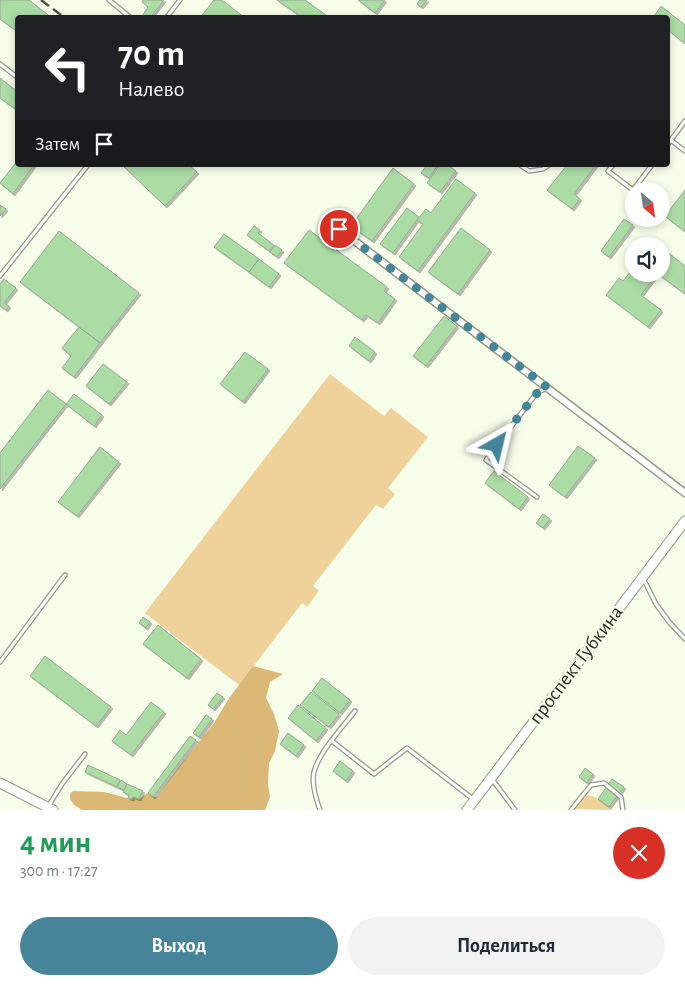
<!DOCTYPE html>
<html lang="ru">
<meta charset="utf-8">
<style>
body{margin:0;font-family:"Alegreya Sans",sans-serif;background:#f2f2f3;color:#1f2937;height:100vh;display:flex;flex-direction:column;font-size:19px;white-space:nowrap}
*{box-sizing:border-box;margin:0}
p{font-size:16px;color:#747a83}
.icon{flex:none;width:28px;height:28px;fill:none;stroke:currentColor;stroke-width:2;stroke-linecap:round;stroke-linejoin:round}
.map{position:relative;height:810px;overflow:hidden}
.panel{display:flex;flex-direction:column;background:#fff;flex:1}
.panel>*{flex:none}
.hud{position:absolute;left:15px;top:15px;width:655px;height:152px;border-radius:5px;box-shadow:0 2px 8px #0003;background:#202124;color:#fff;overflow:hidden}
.needle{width:32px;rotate:151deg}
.buttons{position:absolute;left:625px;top:182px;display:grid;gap:10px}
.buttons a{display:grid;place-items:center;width:45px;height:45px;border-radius:50%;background:#fff;box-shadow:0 2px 8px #0003;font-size:25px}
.pin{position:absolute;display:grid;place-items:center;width:42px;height:42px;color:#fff;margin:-21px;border:2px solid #fff;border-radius:50%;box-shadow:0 1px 5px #0007}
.me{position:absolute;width:55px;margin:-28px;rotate:37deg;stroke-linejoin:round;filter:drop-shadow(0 0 4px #0008)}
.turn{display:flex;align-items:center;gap:18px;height:105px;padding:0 20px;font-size:22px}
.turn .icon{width:65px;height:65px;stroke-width:2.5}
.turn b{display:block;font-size:35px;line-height:42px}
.then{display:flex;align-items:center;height:48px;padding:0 20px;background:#0003;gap:10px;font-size:19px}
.round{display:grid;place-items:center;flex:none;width:52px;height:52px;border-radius:26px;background:#f2f2f3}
.head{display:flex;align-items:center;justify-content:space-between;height:85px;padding:0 20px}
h1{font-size:30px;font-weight:700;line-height:38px;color:#1e9e55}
.button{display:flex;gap:10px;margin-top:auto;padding:10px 20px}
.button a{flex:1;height:58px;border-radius:30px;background:#458499;color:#fff;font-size:20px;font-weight:700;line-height:58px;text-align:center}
.button a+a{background:#f2f2f3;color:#1f2937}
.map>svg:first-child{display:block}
.green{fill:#efd19a}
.forest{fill:#dcb877}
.building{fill:#aadca4;stroke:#99a797;filter:url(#shadow)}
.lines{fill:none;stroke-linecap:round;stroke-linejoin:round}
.service-casing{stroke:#959b88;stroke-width:5.5}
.minor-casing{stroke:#959b88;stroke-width:9}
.secondary-casing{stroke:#959b88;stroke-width:11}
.service{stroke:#fff;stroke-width:3}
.minor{stroke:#fff;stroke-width:6}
.secondary{stroke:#fff;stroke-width:9}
.rail{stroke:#4d5146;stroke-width:2.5;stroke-dasharray:10 5;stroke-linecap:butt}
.route{stroke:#458499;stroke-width:9;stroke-dasharray:0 16.2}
.labels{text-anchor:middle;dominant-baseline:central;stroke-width:5;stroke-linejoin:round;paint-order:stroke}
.street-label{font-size:20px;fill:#292c24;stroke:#f6fde9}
</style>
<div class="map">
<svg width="685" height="810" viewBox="0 0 685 810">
<defs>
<filter id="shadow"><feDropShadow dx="2" dy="2" stdDeviation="0" flood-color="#0004"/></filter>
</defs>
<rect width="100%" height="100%" fill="#f6fde9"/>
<path class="green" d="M330,374L384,416L391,408L428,437L388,488L395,494L383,509L376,505L313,586L319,591L307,607L302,603L239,685L145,613Z
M588,795C596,796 603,803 610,808L611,810L575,809L584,797Z"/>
<path class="forest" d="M253,666L283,674L270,682L266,698L274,714L279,731L275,751L269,763L268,784L270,797L265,810H82L74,805L70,799V794L73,791L104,792L131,799L133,797L139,799L148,793L153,797H157L179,767L214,723L230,697Z"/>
<path class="building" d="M0,0H29L52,18H18V32L0,19Z
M143,0H164L150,18H141L148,7L142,2Z
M214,0H222L245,18H200Z
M277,0H305L330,18H303Z
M358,0H385L375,13Z
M420,0H427L421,7L417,4Z
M661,6L685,25V44L668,30V18H653Z
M0,78L18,92V111L0,98Z
M18,160V165H34L13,194L0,183Z
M122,165H189L197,172L165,206Z
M427,165H438L429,178L421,173Z
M440,165H448L456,171L440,192L427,183Z
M567,165H596L574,194L580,199L572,209L547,190Z
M393,168L414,184L372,241L351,226Z
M456,179L475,193L418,271L399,257L423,224L417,220L426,209L431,213Z
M685,190V230L684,231L665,216Z
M0,205L6,209L0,216Z
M407,208L419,217L393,253L380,244Z
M624,219L633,225L609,257L601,251Z
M254,226L260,230L258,233L274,245L269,251L247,235Z
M461,228L490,250L458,294L428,272Z
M309,230L387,287L384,291L395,299L378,323L366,315L362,320L284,263Z
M59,231L139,293L100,343L20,282Z
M224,234L259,259L249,272L214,247Z
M650,239L660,246H644Z
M275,245L282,250L277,257L270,252Z
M661,247L685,266V294L658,274H661Z
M259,259L279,274L269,287L249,272Z
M634,267V274H657L641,295L661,310L648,327L606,295L619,278L623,281Z
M4,279L16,288L4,303L9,306L6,310L0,306V284Z
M444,316L457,326L426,366L413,356Z
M79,327L100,343L74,377L62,368L71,356L62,348Z
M355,337L375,352L369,361L349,346Z
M245,352L268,369L243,402L220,384Z
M103,364L127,382L109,404L86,386Z
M48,390L66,404L0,489V453Z
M74,394L102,415L94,426L66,404Z
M578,446L595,458L565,497L549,485Z
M100,447L119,462L77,516L58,502Z
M494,471L528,497L519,509L485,483Z
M543,514L550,519L543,528L536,523Z
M143,617L150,622L146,628L139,623Z
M158,625L201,659L187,678L143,644Z
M45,656L111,707L96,726L30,676Z
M322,678L350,700L340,713L312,691Z
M311,692L339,714L329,727L300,705Z
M217,693L223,697L213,709L208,705Z
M151,702L164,712L131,755L112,741L120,730L126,735Z
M298,705L326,728L316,741L288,718Z
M206,715L212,719L199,737L193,733Z
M288,733L304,745L296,756L280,744Z
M190,736L196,740L153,797L148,793Z
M340,761L353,771L346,781L333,771Z
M88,765L120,780L117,787L85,772Z
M585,768L593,774L587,783L579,777Z
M612,779L624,787L609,807L598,799Z
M121,780L127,784L124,790L117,787Z
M127,784L143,791L139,799L133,797L132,799L128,798L129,795L123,792Z"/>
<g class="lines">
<defs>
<path id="service" d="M109,0L131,18
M166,18L180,0
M0,64L18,78
M668,138L685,151
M668,144L685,121
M520,165L529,171L543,169L549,165
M613,165L608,171L633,190L652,165
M0,276L88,165
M537,497L486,460L532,399L538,392L548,388
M643,578L656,604L670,623L685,639
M0,662L65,575
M332,741L374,774L407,748L473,799
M492,779L515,810
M49,805L62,784L85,754
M320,810C316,799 311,784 314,772C319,752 342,728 355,711
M571,810L591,785L604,783L621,797L623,810"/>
<path id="minor" d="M339,229L685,493"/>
<path id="secondary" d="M0,783L53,810
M467,810L685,521"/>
</defs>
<use href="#service" class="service-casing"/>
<use href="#minor" class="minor-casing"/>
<use href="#secondary" class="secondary-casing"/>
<use href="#service" class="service"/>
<use href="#minor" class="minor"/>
<use href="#secondary" class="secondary"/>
<path class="rail" d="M41,0L65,18"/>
</g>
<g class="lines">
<path class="route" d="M339,229L548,388L538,392L532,399L497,445"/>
</g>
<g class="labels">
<g class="street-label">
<text transform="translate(576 665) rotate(-53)">проспект Губкина</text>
</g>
</g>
</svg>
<div class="buttons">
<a><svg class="needle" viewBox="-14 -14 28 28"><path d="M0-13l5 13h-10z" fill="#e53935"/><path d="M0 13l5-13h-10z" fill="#747a83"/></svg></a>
<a><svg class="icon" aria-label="sound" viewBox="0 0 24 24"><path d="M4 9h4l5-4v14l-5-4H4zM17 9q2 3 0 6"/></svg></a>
</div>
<div class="pin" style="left:339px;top:229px;background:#d93025"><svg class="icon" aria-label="arrive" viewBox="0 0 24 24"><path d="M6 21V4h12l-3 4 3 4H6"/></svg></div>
<svg class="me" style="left:497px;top:445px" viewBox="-20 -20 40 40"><path d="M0-17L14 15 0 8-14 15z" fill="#458499" stroke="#fff" stroke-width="4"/></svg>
<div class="hud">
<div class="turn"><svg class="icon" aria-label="left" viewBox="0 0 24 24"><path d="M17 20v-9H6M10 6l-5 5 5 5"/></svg><div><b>70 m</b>Налево</div></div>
<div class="then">Затем<svg class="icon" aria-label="arrive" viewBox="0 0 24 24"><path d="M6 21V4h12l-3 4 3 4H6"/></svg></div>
</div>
</div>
<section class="panel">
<div class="head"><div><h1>4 мин</h1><p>300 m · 17:27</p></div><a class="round" style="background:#d93025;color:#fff"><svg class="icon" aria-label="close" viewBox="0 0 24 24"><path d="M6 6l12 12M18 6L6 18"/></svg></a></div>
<div class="button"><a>Выход</a><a>Поделиться</a></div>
</section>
